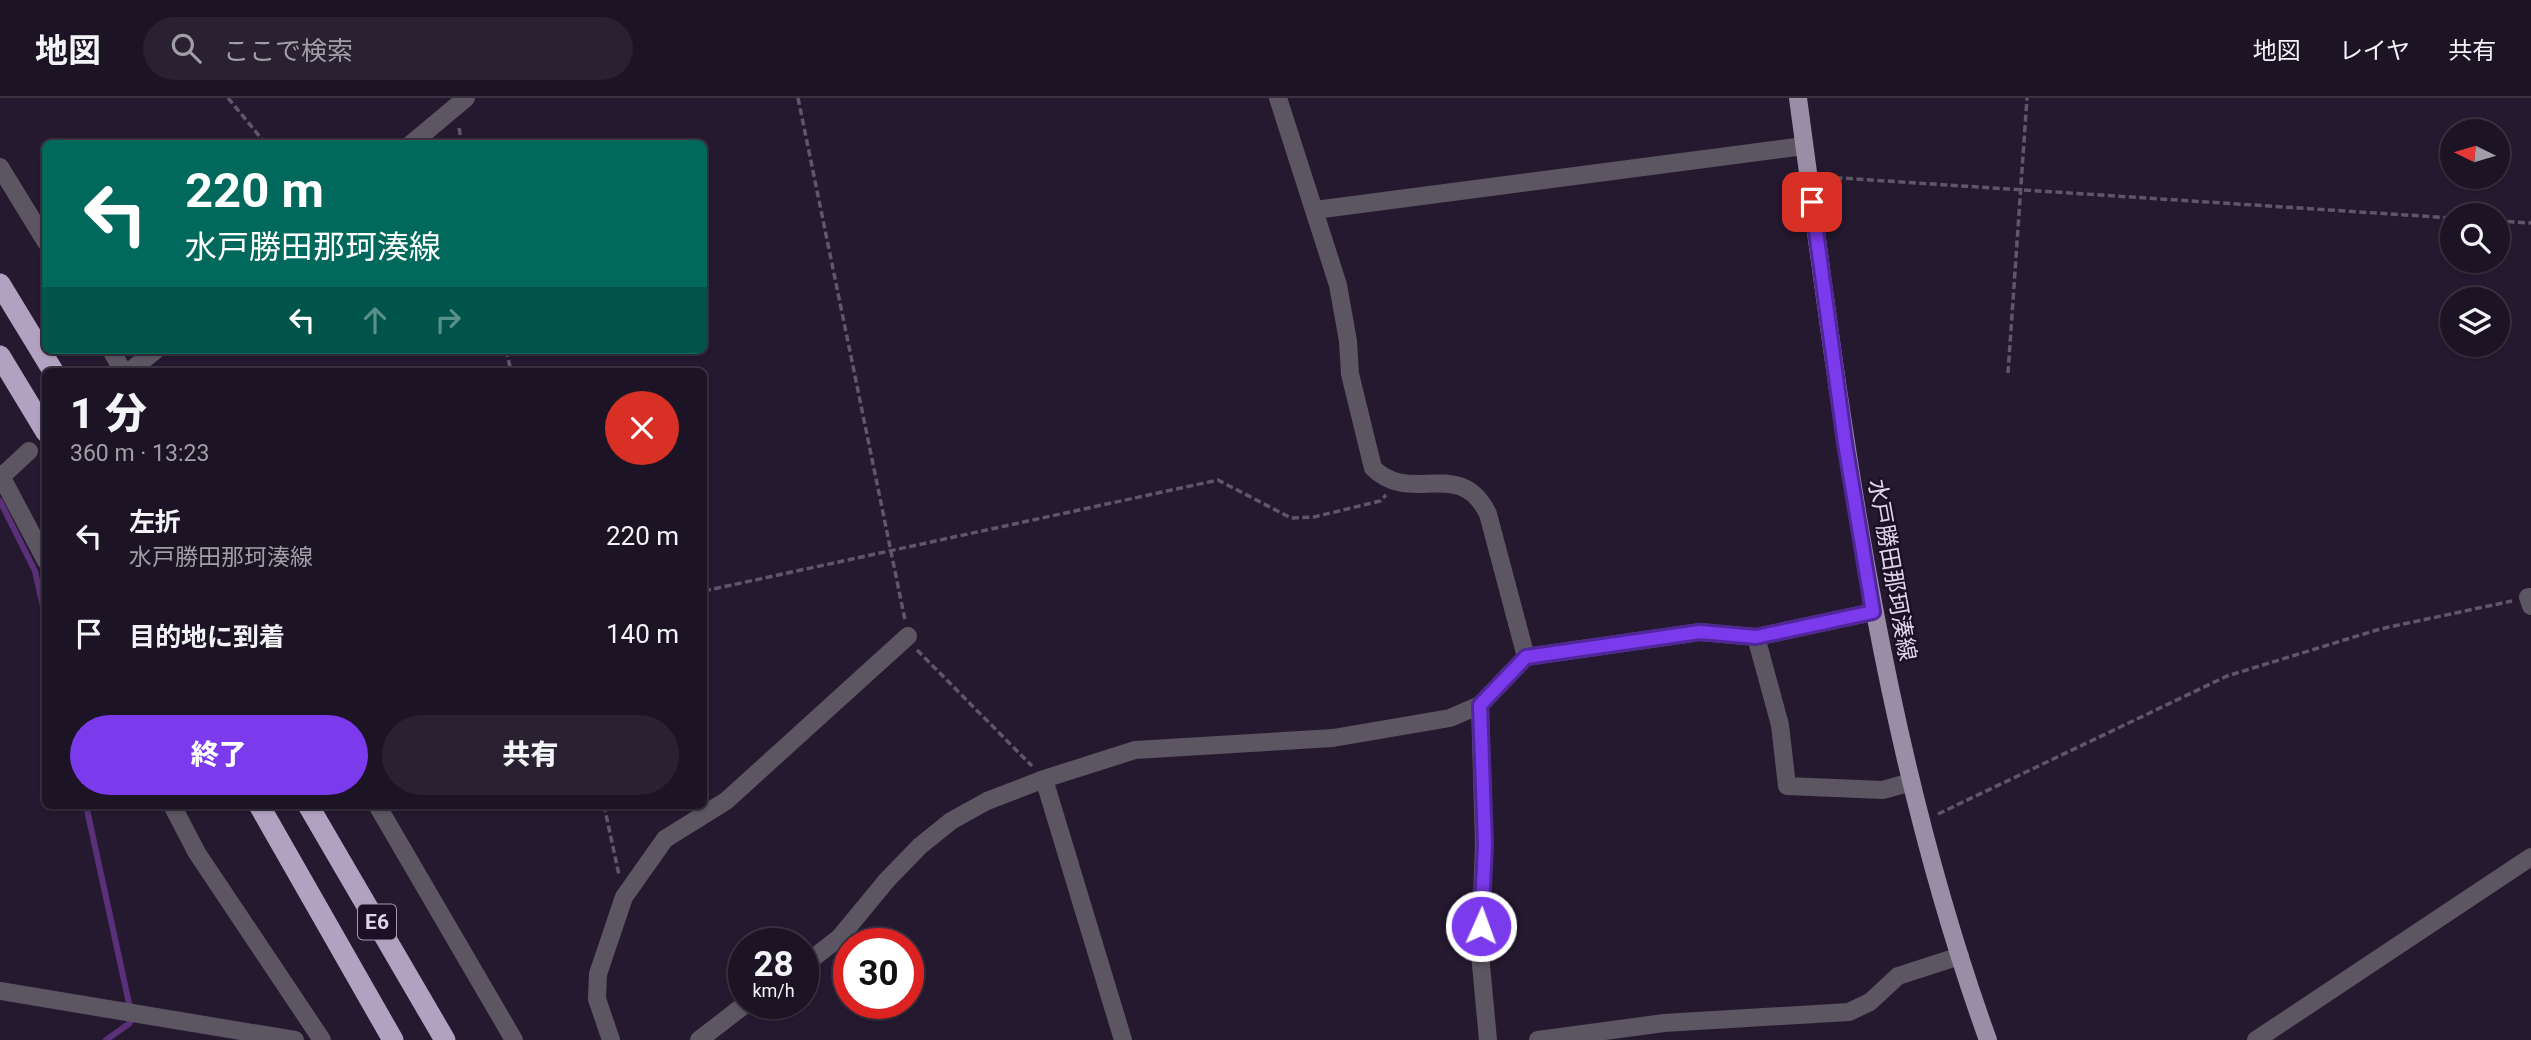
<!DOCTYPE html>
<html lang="ja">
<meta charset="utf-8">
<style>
body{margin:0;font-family:Roboto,"Noto Sans JP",sans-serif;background:#292031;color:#f1f3f6;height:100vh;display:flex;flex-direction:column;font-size:26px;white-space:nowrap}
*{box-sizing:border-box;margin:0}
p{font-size:23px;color:#a09ea6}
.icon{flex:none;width:38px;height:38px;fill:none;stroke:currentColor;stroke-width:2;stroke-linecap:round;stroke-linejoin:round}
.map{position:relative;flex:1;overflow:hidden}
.panel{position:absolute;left:42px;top:270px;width:665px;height:441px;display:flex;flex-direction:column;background:#1c1324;border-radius:10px;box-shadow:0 2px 5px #0004,0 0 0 2px #3a3241}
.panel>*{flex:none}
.banner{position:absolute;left:42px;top:42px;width:665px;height:214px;border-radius:10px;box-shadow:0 2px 5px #0004,0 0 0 2px #3a3241;background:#00695c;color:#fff;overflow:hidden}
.needle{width:46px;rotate:275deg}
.buttons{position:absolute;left:2440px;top:21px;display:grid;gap:14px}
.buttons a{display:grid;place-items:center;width:70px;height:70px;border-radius:50%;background:#1c1324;box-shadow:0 2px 5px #0004,0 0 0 2px #3a3241;font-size:35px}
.speed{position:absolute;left:728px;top:830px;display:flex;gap:14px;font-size:35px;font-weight:700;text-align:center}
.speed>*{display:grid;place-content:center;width:91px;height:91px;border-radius:50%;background:#1c1324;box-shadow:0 2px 5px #0004,0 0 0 2px #3a3241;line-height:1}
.speed small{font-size:18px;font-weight:400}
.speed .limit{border:10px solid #d22;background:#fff;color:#111}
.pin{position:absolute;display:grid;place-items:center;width:60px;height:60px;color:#fff;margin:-30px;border-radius:14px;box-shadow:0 4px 10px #0006}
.me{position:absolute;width:77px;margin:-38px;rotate:2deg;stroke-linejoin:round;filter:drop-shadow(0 0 5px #0008)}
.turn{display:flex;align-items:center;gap:24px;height:147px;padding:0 28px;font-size:32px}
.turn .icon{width:91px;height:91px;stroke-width:2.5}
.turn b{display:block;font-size:49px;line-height:60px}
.lanes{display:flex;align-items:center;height:66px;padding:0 28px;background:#0003;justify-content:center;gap:35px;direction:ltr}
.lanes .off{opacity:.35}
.round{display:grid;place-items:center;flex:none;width:74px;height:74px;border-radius:37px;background:#292031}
.summary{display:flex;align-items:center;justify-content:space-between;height:119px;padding:0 28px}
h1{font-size:42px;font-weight:800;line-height:52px}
.action{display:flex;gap:14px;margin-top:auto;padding:14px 28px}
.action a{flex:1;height:80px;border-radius:42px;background:#7c3aed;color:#fff;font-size:28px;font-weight:800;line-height:80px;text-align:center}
.action a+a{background:#292031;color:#f1f3f6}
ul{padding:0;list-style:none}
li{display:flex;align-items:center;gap:21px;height:98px;padding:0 28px}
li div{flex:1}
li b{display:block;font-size:26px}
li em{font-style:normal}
header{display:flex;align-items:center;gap:42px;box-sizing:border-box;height:98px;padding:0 35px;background:#1c1324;border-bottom:2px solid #3a3241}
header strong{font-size:33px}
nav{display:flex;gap:38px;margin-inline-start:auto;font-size:24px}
.search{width:490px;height:63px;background:#292031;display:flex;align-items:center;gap:18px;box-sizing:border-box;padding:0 24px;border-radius:38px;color:#a09ea6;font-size:26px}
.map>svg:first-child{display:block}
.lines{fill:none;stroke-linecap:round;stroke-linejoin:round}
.stream{stroke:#5a3078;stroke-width:6}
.path{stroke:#60556a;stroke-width:3.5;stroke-dasharray:7 3.5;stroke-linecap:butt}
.minor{stroke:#5c5662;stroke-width:18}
.major{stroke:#9a8da6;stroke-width:18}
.highway{stroke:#b2a2c1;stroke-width:21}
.route-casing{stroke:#51269a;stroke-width:18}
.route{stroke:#7c3aed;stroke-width:12}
.labels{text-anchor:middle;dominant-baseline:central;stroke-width:5;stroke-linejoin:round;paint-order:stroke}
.shield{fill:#1c0f26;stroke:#a49aac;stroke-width:2}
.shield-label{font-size:21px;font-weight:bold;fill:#ded6e6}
.street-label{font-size:23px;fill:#ded6e6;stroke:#1c0f26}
</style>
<header>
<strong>地図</strong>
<div class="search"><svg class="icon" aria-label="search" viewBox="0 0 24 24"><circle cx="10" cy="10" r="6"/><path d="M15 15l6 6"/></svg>ここで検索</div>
<nav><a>地図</a><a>レイヤ</a><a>共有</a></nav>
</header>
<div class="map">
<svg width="2531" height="942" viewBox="0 0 2531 942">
<rect width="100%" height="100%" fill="#251930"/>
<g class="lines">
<path class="stream" d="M0,403L35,473L46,522
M86,707L130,910
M106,942L130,925L131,920"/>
<path class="path" d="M228,0L266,46
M798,0L905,522
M459,30L462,46
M1825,79L2452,120
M2497,123L2531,125
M506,252L511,273
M2008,275L2027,0
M704,493L1218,382L1291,420L1314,419L1380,403L1386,397
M917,552L1032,668
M604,707L619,777
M1938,716L2227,578L2380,531L2512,503"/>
<path class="minor" d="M1278,0L1338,187L1348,243L1350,276L1373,370C1411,408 1460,358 1488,416L1526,559
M411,46L466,0
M0,69L46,144
M1315,112L1804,48
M111,252L123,273
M130,273L156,252
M0,376L46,463
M0,380L29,353
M2531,499H2528L2531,508
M1756,539L1780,627L1787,688L1883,692L1911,684
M1480,607L1484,746L1480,856L1488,942
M1044,681L1123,942
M172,707L197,755L322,942
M377,707L514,942
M803,868L840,839L887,782L920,748L951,723L987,703L1044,681L1135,652L1333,640L1450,620L1480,607L1526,559L1700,534L1756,539L1873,514
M0,893L295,942
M611,942L597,901L598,876L624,799L665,741L726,703L908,538
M699,942L747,905
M1538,942L1664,925L1849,914L1870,904L1898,878L1960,858
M2256,942L2531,759"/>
<path class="major" d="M1798,0C1841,318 1878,638 1988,942"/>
<path class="highway" d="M0,186L53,273
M0,258L46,334
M259,707L393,942
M308,707L445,942"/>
</g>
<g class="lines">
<defs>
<path id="route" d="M1481,828L1485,747L1480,607L1526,559L1700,534L1756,539L1873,514L1845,345L1812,104"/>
</defs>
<use href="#route" class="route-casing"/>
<use href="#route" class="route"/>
</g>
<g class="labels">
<rect class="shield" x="358" y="806.5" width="38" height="35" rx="5"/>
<g class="shield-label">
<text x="377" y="824">E6</text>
</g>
<g class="street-label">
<text transform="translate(1892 472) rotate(80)">水戸勝田那珂湊線</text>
</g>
</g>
</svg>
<div class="buttons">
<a><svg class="needle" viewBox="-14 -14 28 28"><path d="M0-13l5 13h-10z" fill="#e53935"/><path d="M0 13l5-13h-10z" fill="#a09ea6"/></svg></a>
<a><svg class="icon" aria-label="search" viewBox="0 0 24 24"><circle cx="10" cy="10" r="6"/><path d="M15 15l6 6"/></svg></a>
<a><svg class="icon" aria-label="layers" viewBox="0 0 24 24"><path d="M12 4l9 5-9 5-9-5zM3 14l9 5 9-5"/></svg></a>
</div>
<div class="speed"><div>28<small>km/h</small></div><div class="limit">30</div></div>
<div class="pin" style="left:1812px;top:104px;background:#d93025"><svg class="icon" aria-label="arrive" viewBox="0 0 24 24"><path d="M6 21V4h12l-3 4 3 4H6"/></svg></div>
<svg class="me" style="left:1481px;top:828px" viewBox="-20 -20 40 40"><circle r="17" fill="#7c3aed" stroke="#fff" stroke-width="3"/><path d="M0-11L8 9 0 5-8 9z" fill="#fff"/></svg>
<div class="banner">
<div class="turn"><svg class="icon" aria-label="left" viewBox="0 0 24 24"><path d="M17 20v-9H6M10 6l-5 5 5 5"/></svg><div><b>220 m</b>水戸勝田那珂湊線</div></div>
<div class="lanes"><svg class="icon" aria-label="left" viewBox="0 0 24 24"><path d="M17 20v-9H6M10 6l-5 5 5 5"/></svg><svg class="icon off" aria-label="ahead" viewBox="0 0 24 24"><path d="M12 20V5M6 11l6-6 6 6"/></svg><svg class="icon off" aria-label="right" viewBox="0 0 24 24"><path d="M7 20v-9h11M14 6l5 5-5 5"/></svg></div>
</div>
<section class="panel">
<div class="summary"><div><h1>1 分</h1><p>360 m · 13:23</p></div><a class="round" style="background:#d93025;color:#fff"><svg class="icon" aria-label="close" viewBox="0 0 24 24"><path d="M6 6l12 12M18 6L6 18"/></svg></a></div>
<ul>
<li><svg class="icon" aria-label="left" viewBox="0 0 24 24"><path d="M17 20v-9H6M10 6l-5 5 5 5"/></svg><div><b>左折</b><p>水戸勝田那珂湊線</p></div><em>220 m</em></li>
<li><svg class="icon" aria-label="arrive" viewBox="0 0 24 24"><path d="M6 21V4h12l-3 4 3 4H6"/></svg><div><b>目的地に到着</b></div><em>140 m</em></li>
</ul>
<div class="action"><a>終了</a><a>共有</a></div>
</section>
</div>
